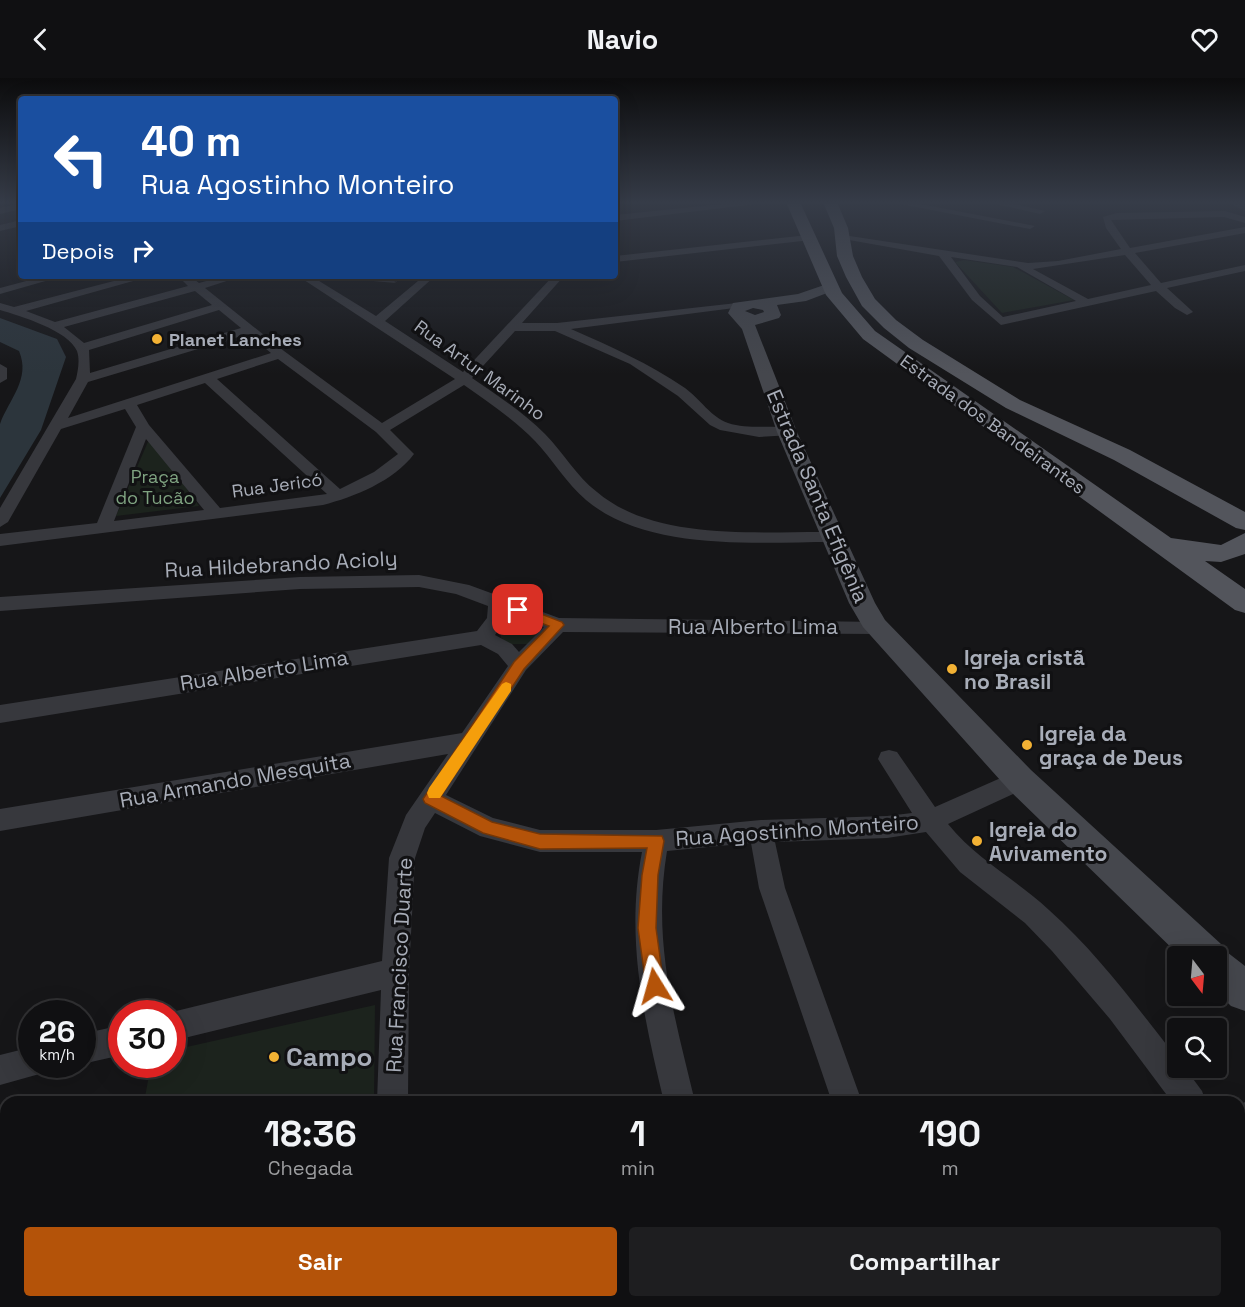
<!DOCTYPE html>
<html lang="pt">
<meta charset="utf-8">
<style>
body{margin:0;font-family:"Space Grotesk",sans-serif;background:#1e1e20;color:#f1f3f6;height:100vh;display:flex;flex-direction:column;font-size:22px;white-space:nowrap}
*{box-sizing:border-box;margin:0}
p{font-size:20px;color:#9c9d9f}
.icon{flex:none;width:33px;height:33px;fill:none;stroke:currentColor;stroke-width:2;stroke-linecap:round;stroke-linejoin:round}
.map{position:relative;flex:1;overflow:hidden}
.drawer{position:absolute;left:0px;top:1018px;width:1245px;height:212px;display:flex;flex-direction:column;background:#101012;border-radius:18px 18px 0 0;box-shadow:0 6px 24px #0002,0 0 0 2px #303032}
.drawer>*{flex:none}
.banner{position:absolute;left:18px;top:18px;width:600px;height:183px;border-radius:6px;box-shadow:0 6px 24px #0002,0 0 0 2px #303032;background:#1a4fa0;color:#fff;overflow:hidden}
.needle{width:39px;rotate:164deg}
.buttons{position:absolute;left:1167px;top:868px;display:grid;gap:12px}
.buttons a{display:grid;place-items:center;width:60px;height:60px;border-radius:6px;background:#101012;box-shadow:0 6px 24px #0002,0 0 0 2px #303032;font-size:30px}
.speed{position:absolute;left:18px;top:922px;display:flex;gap:12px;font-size:30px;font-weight:700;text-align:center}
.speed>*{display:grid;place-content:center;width:78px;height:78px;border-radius:50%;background:#101012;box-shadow:0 6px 24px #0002,0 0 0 2px #303032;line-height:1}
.speed small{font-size:15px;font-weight:400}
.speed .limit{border:9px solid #d22;background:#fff;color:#111}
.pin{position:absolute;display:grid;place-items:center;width:51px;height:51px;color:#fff;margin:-26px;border-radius:12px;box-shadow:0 3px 9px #0006}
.me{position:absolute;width:66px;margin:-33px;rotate:352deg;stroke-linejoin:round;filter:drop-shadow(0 0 4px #0008)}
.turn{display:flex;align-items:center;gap:21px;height:126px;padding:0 24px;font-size:27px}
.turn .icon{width:78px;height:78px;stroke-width:2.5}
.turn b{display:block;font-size:42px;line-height:51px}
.then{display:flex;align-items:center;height:57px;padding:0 24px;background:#0003;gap:12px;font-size:22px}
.eta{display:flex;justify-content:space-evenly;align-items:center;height:102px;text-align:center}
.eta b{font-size:36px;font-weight:700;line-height:42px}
.action{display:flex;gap:12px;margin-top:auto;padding:12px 24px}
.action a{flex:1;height:69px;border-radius:6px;background:#b45309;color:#fff;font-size:24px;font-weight:700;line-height:69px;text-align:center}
.action a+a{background:#1e1e20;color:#f1f3f6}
header{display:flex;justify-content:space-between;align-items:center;height:78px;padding:0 24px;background:#101012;font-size:27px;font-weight:700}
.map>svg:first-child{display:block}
.green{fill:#1c231d}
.water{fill:#2c353c}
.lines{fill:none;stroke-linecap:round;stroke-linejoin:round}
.river{fill:#2c353c;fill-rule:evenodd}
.street{fill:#37383d;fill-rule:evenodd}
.secondary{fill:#45474d;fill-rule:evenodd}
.primary{fill:#53555c;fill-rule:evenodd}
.wall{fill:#323236}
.shaded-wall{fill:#212124}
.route{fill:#b45309;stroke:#753606;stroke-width:1.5}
.slow{fill:#f59e0b}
.poi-dot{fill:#f2b134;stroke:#111113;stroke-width:2}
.labels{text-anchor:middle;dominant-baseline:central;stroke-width:6;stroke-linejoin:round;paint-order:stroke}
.far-poi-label{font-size:18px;font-weight:bold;fill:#a8adb8;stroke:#111113;text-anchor:start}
.far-street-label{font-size:18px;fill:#a8adb8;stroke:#111113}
.far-park-label{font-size:18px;fill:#7fa381;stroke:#111113}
.street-label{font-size:21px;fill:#a8adb8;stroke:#111113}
.poi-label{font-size:21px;font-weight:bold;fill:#a8adb8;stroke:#111113;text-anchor:start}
.near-poi-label{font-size:26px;font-weight:bold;fill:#a8adb8;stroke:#111113;text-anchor:start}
</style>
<header><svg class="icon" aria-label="back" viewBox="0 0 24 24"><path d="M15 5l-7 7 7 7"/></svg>Navio<svg class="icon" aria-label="heart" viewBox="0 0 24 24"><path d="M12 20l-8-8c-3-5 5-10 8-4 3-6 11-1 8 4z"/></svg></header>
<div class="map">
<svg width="1245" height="1229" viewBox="0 0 1245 1229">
<rect width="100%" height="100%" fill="#161618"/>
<path class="green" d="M964,182L1013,189L1074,222L1002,235L955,184Z
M150,359L199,428L116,438Z
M522,539L538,545L541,554L529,566H509L501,560V550L509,542Z
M375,927L374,1024H144L151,987H172L173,972Z"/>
<path class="water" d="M0,240L57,261L66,279L41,352L0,420C0,403 0,360 0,346C9,321 31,301 19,273L0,264Z"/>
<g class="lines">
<path class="river" d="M1227,124H1245V133Z"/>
<path class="street" d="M742,124H773L615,143V137Z
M890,124H910L1035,148L1030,151Z
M987,124H1006L1045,133L1040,136Z
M21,125V131L0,136V130Z
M1225,133L1245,139V145L1224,139L1111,142L1130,170L1245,149V155L1135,175L1161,205L1245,187V193L1167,210L1191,232L1193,234L1187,237L1175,230L1156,213L1001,247L972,222L939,178L838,160L843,157L1028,185L1058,183L1121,171L1106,150L1103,139L1117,135ZM1125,177L1151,207L1088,221L1033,191ZM951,179L1017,189L1076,223L1003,239L980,218Z
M21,142V148L0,153V147Z
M808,157L813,160L811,162L615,184V178Z
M45,198H63L0,216V210Z
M133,198H151L26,233L55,244L188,208L178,198H190L199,205L225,198H242L205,210L284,273L382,345L455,301L298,198H311L376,238L424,198H435L385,243L463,294L553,198H564L522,245H557L746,224V228L742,229L571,251C612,269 648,285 685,310C700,321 711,339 728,345C749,352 772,346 792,351L794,354L792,357L759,359L720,352L710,347L678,318L630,286L555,253H515L472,300C497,317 524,335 545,356C563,374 576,398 597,414C656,464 759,453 832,454L841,459L832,464C756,464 648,474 586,422C566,405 553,382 535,363C515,342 488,324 464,307L390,352L414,376C394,403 354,419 323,427L0,468V456L97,445L136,349L125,331L61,351L8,444L0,449V430L76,301C78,292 80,282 77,273C68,252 20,238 0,232V225L14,229ZM195,213L212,227L84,265L64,249ZM219,232L241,250L90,295L89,272ZM248,256L271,275L68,340L88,304ZM278,281L376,354L398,376L374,394L340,411L217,301ZM205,305L327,416L220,430L149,347L137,327ZM146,361L204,432L114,443Z
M0,286L7,290V301L0,305Z
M419,497L469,507L559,540L883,544L886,549L883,554L876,556L563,554L526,592L446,717L493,740L540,752H656L761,742L887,738L912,735L878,681L881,674L889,672L897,674L935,729L1012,695L1020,692L1028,695L1032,702L1028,709L948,746C977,782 1016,801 1049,832C1093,871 1130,920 1166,966L1178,981V990H1185L1202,1013L1206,1024H1172L1110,941L1052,873L1025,845L960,794L926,754L887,760L775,764L785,810L862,1024H832L759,810L751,765L667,773C652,864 674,936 695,1024H664C644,940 625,861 642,774H540L480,758L435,735L425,750L415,780L409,894L408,1024H377L381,912L172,963V936H168L172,934L382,883L389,780L406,737L448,676L0,753V731L462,655L508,588L498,576L481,567L0,645V627L477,553L487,540L488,528L456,516L419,509L300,511L0,533V519L300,499ZM506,535L544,549L519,574L512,566L495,557L506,541Z
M122,947V977L82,986V956Z
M32,969V987H46L43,995L0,1007V977Z
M1245,1024V1056L1239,1059V1027Z
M1239,1064L1245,1066V1102L1239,1100Z
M1245,1130V1180L1239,1182V1132Z
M355,1224H391L389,1229H353Z
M510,1224H553L555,1229H512Z
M641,1224H678L676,1229H639Z
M894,1224H930L932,1229H896Z
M1201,1224H1237L1235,1229H1199Z"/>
<path class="secondary" d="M830,205L835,206L837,209L835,212L806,223L777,227L781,237L779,240L755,247L797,354L875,525L885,542L1031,692L1221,866L1223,871L1245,888V933L1231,928L1216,913V879H1181L1009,712L863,549L849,525L777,354L742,251L728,235L733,225L798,216ZM753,230L763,232L764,234L755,237L745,233Z"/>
<path class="primary" d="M786,124H800L842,215L875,253L1171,460L1221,467L1245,455V476L1221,484L1205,483L1245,511V535L1235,532L863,261L826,217Z
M823,124H837L848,150L853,178L862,199L875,221L896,242L923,262L1020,322L1130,372L1245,434V452L1236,450L1114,382L1006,330L909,270L884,250L862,228L846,199L837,178L834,150Z"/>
</g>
<path class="wall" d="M361,198H402L395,205L362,202Z"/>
<path class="shaded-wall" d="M393,198H402L395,205Z"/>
<linearGradient id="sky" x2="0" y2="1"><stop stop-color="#0c0c0d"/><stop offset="0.42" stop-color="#363c48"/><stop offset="1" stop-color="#363c48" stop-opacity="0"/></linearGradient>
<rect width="1245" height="296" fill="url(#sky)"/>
<path class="route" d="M518,527L562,544L564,547L524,591L441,718L492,744L540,756L662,758L664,763L658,797L656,850L664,908L662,914L655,917L649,914L646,908L638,850L642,797L647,770L540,771L483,755L425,725L423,721L514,584L549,548L514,535L512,532Z"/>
<path class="slow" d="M506,604L511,606V613L440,720H429L427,715L429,710L502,606Z"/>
<g class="poi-dot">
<circle cx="157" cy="261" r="6"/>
<circle cx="952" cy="591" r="6"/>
<circle cx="1027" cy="667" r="6"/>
<circle cx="977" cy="763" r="6"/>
<circle cx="274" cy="979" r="6"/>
</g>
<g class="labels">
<g class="far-poi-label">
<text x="169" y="261">Planet Lanches</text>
</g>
<g class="far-street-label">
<text transform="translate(480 292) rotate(36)">Rua Artur Marinho</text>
<text transform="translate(993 346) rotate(36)">Estrada dos Bandeirantes</text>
<text transform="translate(277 407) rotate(-8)">Rua Jericó</text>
</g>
<g class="far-park-label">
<text x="155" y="398">Praça<tspan x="155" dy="21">do Tucão</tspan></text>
</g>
<g class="street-label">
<text transform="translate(818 418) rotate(67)">Estrada Santa Efigênia</text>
<text transform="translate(281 486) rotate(-3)">Rua Hildebrando Acioly</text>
<text x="753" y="548">Rua Alberto Lima</text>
<text transform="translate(264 592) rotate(-9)">Rua Alberto Lima</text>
<text transform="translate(235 702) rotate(-10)">Rua Armando Mesquita</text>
<text transform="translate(797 752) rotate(-4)">Rua Agostinho Monteiro</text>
<text transform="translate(399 887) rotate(-87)">Rua Francisco Duarte</text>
</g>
<g class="poi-label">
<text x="964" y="579">Igreja cristã<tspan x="964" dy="24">no Brasil</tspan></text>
<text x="1039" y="655">Igreja da<tspan x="1039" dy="24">graça de Deus</tspan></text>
<text x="989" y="751">Igreja do<tspan x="989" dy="24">Avivamento</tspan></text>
</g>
<g class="near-poi-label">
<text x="286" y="979">Campo</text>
</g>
</g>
</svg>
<div class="buttons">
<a><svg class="needle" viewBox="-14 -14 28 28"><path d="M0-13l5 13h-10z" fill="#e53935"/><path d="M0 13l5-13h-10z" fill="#9c9d9f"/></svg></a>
<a><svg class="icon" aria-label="search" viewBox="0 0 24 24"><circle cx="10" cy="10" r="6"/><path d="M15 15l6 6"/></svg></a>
</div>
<div class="speed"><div>26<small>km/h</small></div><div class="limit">30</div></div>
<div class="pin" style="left:518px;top:532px;background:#d93025"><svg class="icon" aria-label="arrive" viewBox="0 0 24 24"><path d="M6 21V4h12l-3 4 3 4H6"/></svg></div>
<svg class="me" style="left:655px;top:908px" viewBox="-20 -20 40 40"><path d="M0-17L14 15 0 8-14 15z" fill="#b45309" stroke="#fff" stroke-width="4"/></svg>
<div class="banner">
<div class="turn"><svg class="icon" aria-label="left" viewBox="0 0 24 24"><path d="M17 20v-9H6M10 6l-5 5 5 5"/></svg><div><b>40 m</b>Rua Agostinho Monteiro</div></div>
<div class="then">Depois<svg class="icon" aria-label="right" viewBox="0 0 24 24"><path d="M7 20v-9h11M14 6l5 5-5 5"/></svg></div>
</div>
<section class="drawer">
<div class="eta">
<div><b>18:36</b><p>Chegada</p></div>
<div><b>1</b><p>min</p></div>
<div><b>190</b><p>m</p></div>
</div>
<div class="action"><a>Sair</a><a>Compartilhar</a></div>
</section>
</div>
